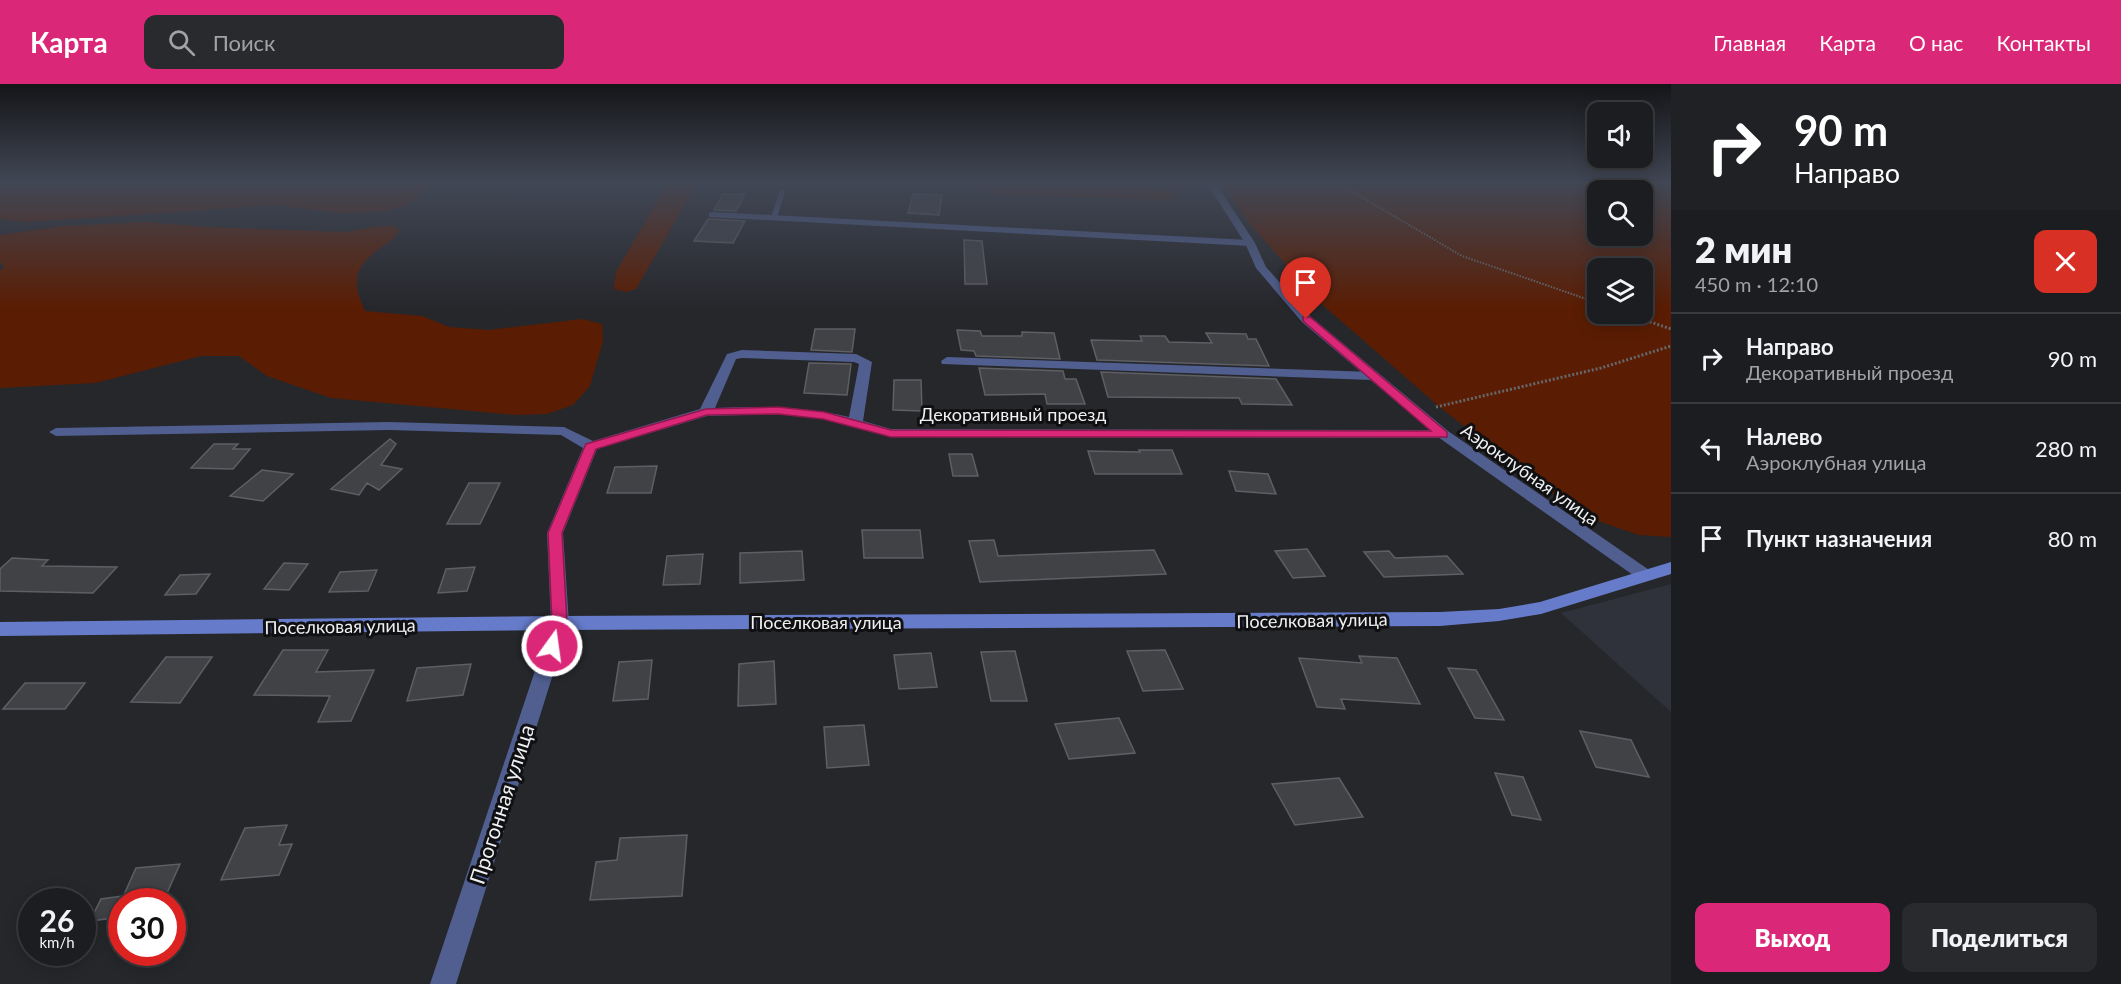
<!DOCTYPE html>
<html lang="ru">
<meta charset="utf-8">
<style>
body{margin:0;font-family:Lato,sans-serif;background:#292a2d;color:#f1f3f6;height:100vh;display:flex;flex-direction:column;font-size:22px;white-space:nowrap}
*{box-sizing:border-box;margin:0}
p{font-size:20px;color:#a0a2a5}
.icon{flex:none;width:33px;height:33px;fill:none;stroke:currentColor;stroke-width:2;stroke-linecap:round;stroke-linejoin:round}
.map{position:relative;flex:1;overflow:hidden}
.panel{display:flex;flex-direction:column;background:#1c1d20;width:450px}
.panel>*{flex:none}
.top-card{background:#202124;color:#fff;overflow:hidden}
.tools{position:absolute;left:1587px;top:18px;display:grid;gap:12px}
.tools a{display:grid;place-items:center;width:66px;height:66px;border-radius:12px;background:#1c1d20;box-shadow:0 3px 15px #0003,0 0 0 2px #3a3b3e;font-size:30px}
.speed{position:absolute;left:18px;top:804px;display:flex;gap:12px;font-size:30px;font-weight:700;text-align:center}
.speed>*{display:grid;place-content:center;width:78px;height:78px;border-radius:50%;background:#1c1d20;box-shadow:0 3px 15px #0003,0 0 0 2px #3a3b3e;line-height:1}
.speed small{font-size:15px;font-weight:400}
.speed .limit{border:9px solid #d22;background:#fff;color:#111}
.pin{position:absolute;display:grid;place-items:center;width:51px;height:51px;color:#fff;margin:-62px -26px;border-radius:50% 50% 50% 0;rotate:-45deg;box-shadow:0 0 6px #0007}
.pin .icon{rotate:45deg}
.me{position:absolute;width:66px;margin:-33px;rotate:14deg;stroke-linejoin:round;filter:drop-shadow(0 0 4px #0008)}
.turn{display:flex;align-items:center;gap:21px;height:126px;padding:0 24px;font-size:27px}
.turn .icon{width:78px;height:78px;stroke-width:2.5}
.turn b{display:block;font-size:42px;line-height:51px}
.round{display:grid;place-items:center;flex:none;width:63px;height:63px;border-radius:12px;background:#292a2d}
.summary{display:flex;align-items:center;justify-content:space-between;height:102px;padding:0 24px}
h1{font-size:36px;font-weight:800;line-height:45px}
.primary-button{display:flex;gap:12px;margin-top:auto;padding:12px 24px}
.primary-button a{flex:1;height:69px;border-radius:12px;background:#db2777;color:#fff;font-size:24px;font-weight:800;line-height:69px;text-align:center}
.primary-button a+a{background:#292a2d;color:#f1f3f6}
ul{padding:0;list-style:none}
li{display:flex;align-items:center;gap:18px;height:90px;padding:0 24px;border-top:2px solid #3a3b3e}
li div{flex:1}
li b{display:block;font-size:22px}
li em{font-style:normal}
header{display:flex;align-items:center;gap:36px;box-sizing:border-box;height:84px;padding:0 30px;background:#db2777;color:#fff}
header strong{font-size:28px}
nav{display:flex;gap:33px;margin-inline-start:auto;font-size:21px}
.search{width:420px;height:54px;background:#292a2d;display:flex;align-items:center;gap:15px;box-sizing:border-box;padding:0 21px;border-radius:12px;color:#a0a2a5;font-size:22px}
main{display:flex;flex:1;min-height:0}
.map>svg:first-child{display:block}
.built{fill:#2f323b}
.green{fill:#5a1d03;fill-rule:evenodd}
.building{fill:#414246;stroke:#5e5f64;stroke-width:1.5}
.lines{fill:none;stroke-linecap:round;stroke-linejoin:round}
.path-far1{stroke:#67686b;stroke-width:2;stroke-dasharray:1.5 1.5;stroke-linecap:butt}
.path{stroke:#67686b;stroke-width:3;stroke-dasharray:2 2;stroke-linecap:butt}
.service{fill:#505f90;fill-rule:evenodd}
.minor{fill:#505f90;fill-rule:evenodd}
.tertiary{fill:#505f90;fill-rule:evenodd}
.secondary{fill:#667ccb;fill-rule:evenodd}
.route{fill:#db2777;stroke:#8e194d;stroke-width:1.5}
.labels{text-anchor:middle;dominant-baseline:central;stroke-width:6;stroke-linejoin:round;paint-order:stroke}
.street-label{font-size:18px;fill:#eff0f2;stroke:#101012}
.near-street-label{font-size:21px;fill:#eff0f2;stroke:#101012}
</style>
<header>
<strong>Карта</strong>
<div class="search"><svg class="icon" aria-label="search" viewBox="0 0 24 24"><circle cx="10" cy="10" r="6"/><path d="M15 15l6 6"/></svg>Поиск</div>
<nav><a>Главная</a><a>Карта</a><a>О нас</a><a>Контакты</a></nav>
</header>
<main>
<div class="map">
<svg width="1671" height="900" viewBox="0 0 1671 900">
<rect width="100%" height="100%" fill="#26272b"/>
<path class="built" d="M1671,500V628L1561,529Z"/>
<path class="green" d="M0,98H435L408,121L384,127L344,129L274,121L29,138L0,135Z
M668,98H698L636,205L626,208L614,205L616,188Z
M1221,98H1671V453L1639,451L1598,437L1548,407L1442,325L1317,216L1250,140ZM1642,106V152H1598V106ZM1598,184H1642V230H1598Z
M1005,99L1160,105L1170,106L1178,111L1170,116L1001,111L989,107L990,103Z
M145,138L208,143L345,148L374,143L392,142L399,145C397,154 390,157 383,162C355,182 350,195 365,227L422,232L449,243L488,246L582,235L602,240L603,257L590,302L573,321L547,330L515,331L331,314L267,292L239,272H201L95,299L0,304V186L4,184L0,177V151L64,142Z"/>
<path class="building" d="M723,110H745L736,127L714,126Z
M913,110L942,111L939,131L908,129Z
M708,135H709L745,137L733,159L694,157Z
M964,156L982,157L987,200H965Z
M815,245H855L852,268L811,266Z
M957,246L980,247L982,252H1022V248L1054,249L1060,275L976,272L974,267L961,266Z
M1206,249L1246,250L1248,255H1256L1269,282L1097,276L1091,256L1142,257L1140,252H1165L1169,258L1212,259Z
M809,279L851,280L847,311L804,309Z
M979,284L1063,287L1065,295H1076L1085,320H1047L1045,310L985,311Z
M1101,288L1276,295L1292,321L1242,320L1239,314L1108,313Z
M894,296H921L922,327L893,326Z
M390,355L396,360L381,381L402,385L379,406L367,399L359,411L331,405Z
M214,360H238L233,365H250L233,385L191,384Z
M1139,366H1172L1182,390H1095L1088,367L1140,368Z
M949,370H972L978,392H953Z
M657,382L651,409H607L615,383Z
M262,386L293,390L263,417L230,412Z
M1229,387L1268,390L1276,410L1236,407Z
M469,399H500L480,440H447Z
M862,446H920L923,474H864Z
M994,456L998,472L1154,466L1166,490L980,498L969,457Z
M1307,465L1325,492L1293,494L1275,467Z
M802,467L804,496L740,499V469Z
M1389,467L1395,474L1447,472L1463,490L1384,493L1364,468Z
M703,470L700,500L663,501L667,472Z
M12,474L48,476L42,482L117,483L93,509L0,507V485Z
M284,479L308,480L289,506L264,505Z
M475,483L467,507L438,509L446,485Z
M377,486L368,507L329,508L340,488Z
M210,490L196,510L165,511L180,491Z
M283,566H328L316,588L374,586L351,637L318,638L330,612L254,611Z
M1165,566L1183,605L1143,607L1127,567Z
M1015,567L1027,617H991L981,568Z
M931,569L937,603L899,605L894,571Z
M1359,572L1397,574L1420,620L1341,615L1345,625L1317,623L1299,574L1362,579Z
M166,573H212L180,619L131,618Z
M652,576L648,615L613,617L619,578Z
M774,577L776,620L738,622L739,580Z
M471,580L463,611L407,617L417,584Z
M1448,584L1476,586L1504,636L1475,634Z
M25,599H85L65,625H3Z
M1119,634L1135,669L1069,675L1055,640Z
M864,641L869,681L827,684L824,643Z
M1580,647L1631,656L1649,693L1596,683Z
M1495,689L1523,693L1541,736L1512,731Z
M1339,694L1363,733L1295,741L1272,700Z
M287,741L279,761L292,760L279,791L221,796L245,744Z
M687,751L682,812L590,816L596,778L617,776L620,754Z
M180,780L163,818H122V833L90,837L101,815L122,812V815L136,784Z"/>
<g class="lines">
<path class="path-far1" d="M1336,98L1462,172L1598,219"/>
<path class="path" d="M1627,230L1671,245
M1436,323L1601,284L1671,262"/>
<path class="service" d="M780,106L785,107L777,134L770,136Z"/>
<path class="minor" d="M712,128L1250,156L1255,159L1250,162L709,133V129Z
M742,266L856,270L872,278L863,337L891,345L1443,346L1450,350L1443,354L891,353L823,335L778,330L707,332L597,365L563,449L569,539L456,900H430L551,539L547,449L583,364L561,351L389,346L56,352L49,348L56,344L389,338L564,343L593,357L700,325L727,270ZM742,274L854,278L859,280L849,333C804,322 761,322 715,324L736,275Z
M947,273L1372,288L1379,292L1372,296L942,280L941,277Z"/>
<path class="tertiary" d="M1206,98H1215L1255,159L1266,183L1310,232L1448,347L1652,488L1655,492L1652,496H1640L1438,353L1302,238L1256,184L1245,159Z"/>
<path class="secondary" d="M1671,478V490L1541,530L1499,537L1440,542L560,546L0,552V538L560,532L1440,528L1499,525L1540,518Z"/>
</g>
<linearGradient id="sky" x2="0" y2="1"><stop stop-color="#151518"/><stop offset="0.44" stop-color="#414755"/><stop offset="1" stop-color="#414755" stop-opacity="0"/></linearGradient>
<rect width="1671" height="224" fill="url(#sky)"/>
<path class="route" d="M1303,233H1310L1447,348V353H891L823,335L778,330L707,331L596,365L562,449L567,539L558,566H547L545,562L552,539L548,449L585,362L586,360L706,325L778,323L824,328L891,346L1431,347L1303,237Z"/>
<g class="labels">
<g class="street-label">
<text x="1013" y="330">Декоративный проезд</text>
<text transform="translate(1530 390) rotate(35)">Аэроклубная улица</text>
<text transform="translate(1312 536) rotate(-1)">Поселковая улица</text>
<text x="826" y="538">Поселковая улица</text>
<text transform="translate(340 542) rotate(-1)">Поселковая улица</text>
</g>
<g class="near-street-label">
<text transform="translate(501 720) rotate(-72)">Прогонная улица</text>
</g>
</g>
</svg>
<div class="tools">
<a><svg class="icon" aria-label="sound" viewBox="0 0 24 24"><path d="M4 9h4l5-4v14l-5-4H4zM17 9q2 3 0 6"/></svg></a>
<a><svg class="icon" aria-label="search" viewBox="0 0 24 24"><circle cx="10" cy="10" r="6"/><path d="M15 15l6 6"/></svg></a>
<a><svg class="icon" aria-label="layers" viewBox="0 0 24 24"><path d="M12 4l9 5-9 5-9-5zM3 14l9 5 9-5"/></svg></a>
</div>
<div class="speed"><div>26<small>km/h</small></div><div class="limit">30</div></div>
<div class="pin" style="left:1306px;top:235px;background:#d93025"><svg class="icon" aria-label="arrive" viewBox="0 0 24 24"><path d="M6 21V4h12l-3 4 3 4H6"/></svg></div>
<svg class="me" style="left:552px;top:562px" viewBox="-20 -20 40 40"><circle r="17" fill="#db2777" stroke="#fff" stroke-width="3"/><path d="M0-11L8 9 0 5-8 9z" fill="#fff"/></svg>
</div>
<section class="panel">
<div class="top-card">
<div class="turn"><svg class="icon" aria-label="right" viewBox="0 0 24 24"><path d="M7 20v-9h11M14 6l5 5-5 5"/></svg><div><b>90 m</b>Направо</div></div>
</div>
<div class="summary"><div><h1>2 мин</h1><p>450 m · 12:10</p></div><a class="round" style="background:#d93025;color:#fff"><svg class="icon" aria-label="close" viewBox="0 0 24 24"><path d="M6 6l12 12M18 6L6 18"/></svg></a></div>
<ul>
<li><svg class="icon" aria-label="right" viewBox="0 0 24 24"><path d="M7 20v-9h11M14 6l5 5-5 5"/></svg><div><b>Направо</b><p>Декоративный проезд</p></div><em>90 m</em></li>
<li><svg class="icon" aria-label="left" viewBox="0 0 24 24"><path d="M17 20v-9H6M10 6l-5 5 5 5"/></svg><div><b>Налево</b><p>Аэроклубная улица</p></div><em>280 m</em></li>
<li><svg class="icon" aria-label="arrive" viewBox="0 0 24 24"><path d="M6 21V4h12l-3 4 3 4H6"/></svg><div><b>Пункт назначения</b></div><em>80 m</em></li>
</ul>
<div class="primary-button"><a>Выход</a><a>Поделиться</a></div>
</section>
</main>
